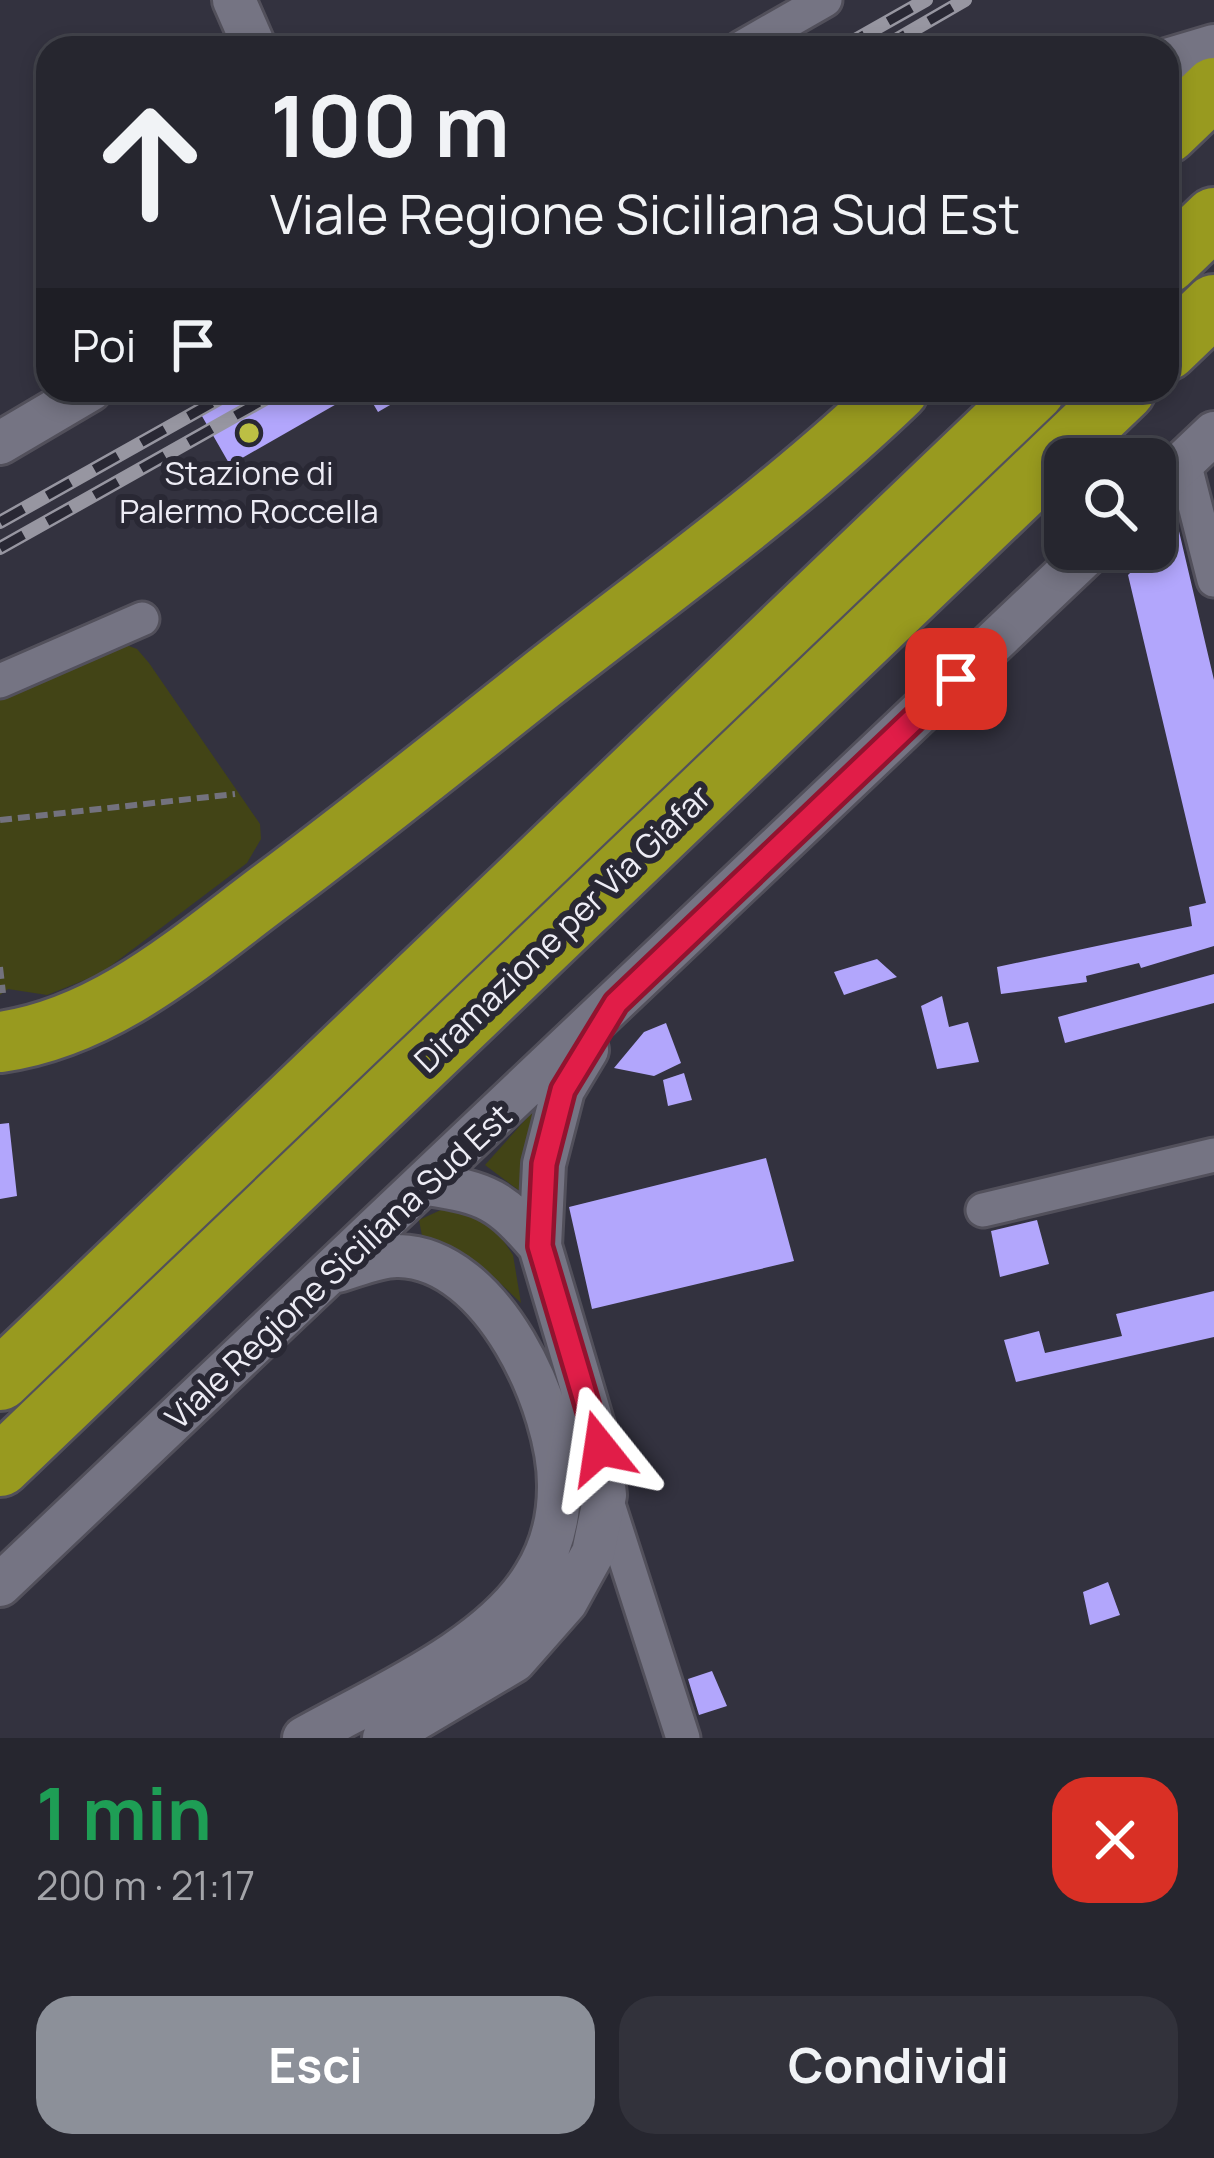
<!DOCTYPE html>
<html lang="it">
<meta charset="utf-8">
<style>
body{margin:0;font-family:Manrope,sans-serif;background:#32323b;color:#f1f3f6;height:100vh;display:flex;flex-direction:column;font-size:45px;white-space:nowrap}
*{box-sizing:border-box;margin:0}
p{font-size:39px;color:#a4a5aa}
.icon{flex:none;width:66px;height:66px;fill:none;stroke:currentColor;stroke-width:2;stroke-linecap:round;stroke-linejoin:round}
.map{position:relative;height:1738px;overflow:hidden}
.panel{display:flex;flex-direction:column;background:#26262f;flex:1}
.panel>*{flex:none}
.guide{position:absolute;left:36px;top:36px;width:1143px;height:366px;border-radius:36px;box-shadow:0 6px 18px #0003,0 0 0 3px #42434b;background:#26262f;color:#f1f3f6;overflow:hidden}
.fabs{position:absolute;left:1044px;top:438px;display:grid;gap:24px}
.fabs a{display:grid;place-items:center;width:132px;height:132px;border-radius:24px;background:#26262f;box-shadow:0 6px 18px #0003,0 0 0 3px #42434b;font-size:60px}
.pin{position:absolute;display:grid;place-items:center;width:102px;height:102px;color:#fff;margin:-51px;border-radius:24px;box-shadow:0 6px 18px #0006}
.me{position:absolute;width:132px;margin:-66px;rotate:345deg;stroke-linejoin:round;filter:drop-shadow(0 0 9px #0008)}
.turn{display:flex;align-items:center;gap:42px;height:252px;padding:0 36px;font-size:54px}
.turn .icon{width:156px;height:156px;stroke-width:2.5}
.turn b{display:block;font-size:84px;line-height:102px}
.then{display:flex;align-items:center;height:114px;padding:0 36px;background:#0003;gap:24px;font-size:45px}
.round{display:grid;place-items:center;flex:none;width:126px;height:126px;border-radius:36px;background:#32323b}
.summary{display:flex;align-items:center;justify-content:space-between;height:204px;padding:0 36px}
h1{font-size:72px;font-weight:700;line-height:90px;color:#1e9e55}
.button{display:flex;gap:24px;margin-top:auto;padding:24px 36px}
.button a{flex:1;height:138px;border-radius:36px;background:#8c9099;color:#fff;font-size:48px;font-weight:700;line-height:138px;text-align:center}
.button a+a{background:#32323b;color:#f1f3f6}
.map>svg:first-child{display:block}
.green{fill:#424416}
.building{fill:#b2a6fc}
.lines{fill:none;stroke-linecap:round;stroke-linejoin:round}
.minor-casing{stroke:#52505b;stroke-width:39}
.tertiary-casing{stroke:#52505b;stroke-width:48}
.motorway-casing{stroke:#52505b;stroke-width:66}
.path{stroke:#73727e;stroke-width:6;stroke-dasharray:12 6;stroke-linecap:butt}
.minor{stroke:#757483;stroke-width:33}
.tertiary{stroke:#757483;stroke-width:42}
.motorway{stroke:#989a1f;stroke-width:60}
.rail-casing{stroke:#9796a1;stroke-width:14}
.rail{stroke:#292834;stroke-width:9;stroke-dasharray:27;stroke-linecap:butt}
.route-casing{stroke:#92132f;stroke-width:30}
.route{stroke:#e11d48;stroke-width:21}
.poi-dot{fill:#bcbf44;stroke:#292834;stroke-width:4.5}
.labels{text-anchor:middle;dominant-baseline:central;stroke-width:12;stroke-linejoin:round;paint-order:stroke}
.poi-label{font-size:33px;fill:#edecf5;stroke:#292834}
.street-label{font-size:33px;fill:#edecf5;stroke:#292834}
</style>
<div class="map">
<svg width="1214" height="1738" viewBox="0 0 1214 1738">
<rect width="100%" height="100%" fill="#33323f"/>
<path class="green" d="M121,643L137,649L149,663L260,824L261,839L247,863L100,974L47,995L8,989L0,995V697Z
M533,1111L521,1192L485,1165Z
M443,1209L488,1218L513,1255L521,1303L482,1266L423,1241L419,1220Z"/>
<path class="building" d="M187,390H361L230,465Z
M365,390H416L378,412Z
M1178,527L1214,680V946L1141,968L1139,963L1086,976L1087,982L1001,994L997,967L1192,926L1189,907L1206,903L1128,575Z
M877,959L897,977L844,995L834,972Z
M1214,974V1003L1065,1043L1058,1017Z
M942,996L949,1027L968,1022L979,1062L937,1069L921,1006Z
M666,1023L681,1063L654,1076L614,1068L644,1032Z
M684,1073L692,1100L668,1106L663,1080Z
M9,1123L17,1196L0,1199V1124Z
M766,1158L794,1261L592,1309L569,1207Z
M1037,1220L1049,1264L1000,1277L991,1231Z
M1214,1291V1337L1016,1382L1004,1340L1039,1331L1045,1353L1122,1336L1116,1314Z
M1108,1582L1120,1615L1090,1625L1083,1592Z
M712,1671L727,1706L699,1715L688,1679Z"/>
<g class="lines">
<defs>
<path id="minor" d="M741,48L825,0
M1184,462L1214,580
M0,681L142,619
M983,1210L1214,1155
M605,1495L683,1738"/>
<path id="tertiary" d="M234,0L255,48
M1167,60L1214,46
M0,443L90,390
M1155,489L1214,433
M428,1184C487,1193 501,1200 540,1246
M0,1585L1092,549
M304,1738C377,1697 492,1648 535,1575C551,1549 559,1518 559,1487C560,1408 493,1258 399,1256C380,1255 355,1266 337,1271
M384,1738L514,1661L566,1602L593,1553L605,1495L600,1449L540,1246L544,1164L563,1090L587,1050"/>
<path id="motorway" d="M1167,133L1214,88
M1167,263L1214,218
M1167,350L1214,305
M0,1042C107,1027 191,951 274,889C364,822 451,752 539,682C660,587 787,497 898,390
M0,1380L1035,390
M0,1466L1125,390"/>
</defs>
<use href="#minor" class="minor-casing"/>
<use href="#tertiary" class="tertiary-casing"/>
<use href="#motorway" class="motorway-casing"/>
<path class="path" d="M0,820L235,794
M0,967L3,993"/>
<use href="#minor" class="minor"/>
<use href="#tertiary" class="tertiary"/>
<use href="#motorway" class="motorway"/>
<defs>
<path id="rail" d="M841,48L926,0
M882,48L965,0
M0,522L235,390
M0,548L281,390"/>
</defs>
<use href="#rail" class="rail-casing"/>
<use href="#rail" class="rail"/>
</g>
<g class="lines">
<defs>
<path id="route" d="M600,1448L540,1246L544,1164L563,1090L616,1003L956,679"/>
</defs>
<use href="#route" class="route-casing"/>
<use href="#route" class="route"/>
</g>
<circle class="poi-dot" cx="249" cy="433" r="12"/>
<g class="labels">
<g class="poi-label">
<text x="249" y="472">Stazione di<tspan x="249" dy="38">Palermo Roccella</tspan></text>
</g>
<g class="street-label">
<text transform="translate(562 928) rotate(-44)">Diramazione per Via Giafar</text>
<text transform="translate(338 1266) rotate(-43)">Viale Regione Siciliana Sud Est</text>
</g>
</g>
</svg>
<div class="fabs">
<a><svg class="icon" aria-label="search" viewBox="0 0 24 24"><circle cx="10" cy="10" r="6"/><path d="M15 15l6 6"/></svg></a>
</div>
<div class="pin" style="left:956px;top:679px;background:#d93025"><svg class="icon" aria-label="arrive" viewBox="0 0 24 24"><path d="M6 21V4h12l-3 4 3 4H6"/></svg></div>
<svg class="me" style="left:600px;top:1448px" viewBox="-20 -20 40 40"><path d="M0-17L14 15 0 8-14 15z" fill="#e11d48" stroke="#fff" stroke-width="4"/></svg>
<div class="guide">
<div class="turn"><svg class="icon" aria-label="ahead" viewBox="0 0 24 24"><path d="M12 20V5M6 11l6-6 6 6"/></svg><div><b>100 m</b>Viale Regione Siciliana Sud Est</div></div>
<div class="then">Poi<svg class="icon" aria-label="arrive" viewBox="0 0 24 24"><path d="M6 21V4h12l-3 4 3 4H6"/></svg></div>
</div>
</div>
<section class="panel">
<div class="summary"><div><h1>1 min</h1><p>200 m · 21:17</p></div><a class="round" style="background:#d93025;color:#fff"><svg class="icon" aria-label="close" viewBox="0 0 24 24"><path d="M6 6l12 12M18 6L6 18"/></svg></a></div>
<div class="button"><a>Esci</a><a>Condividi</a></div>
</section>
